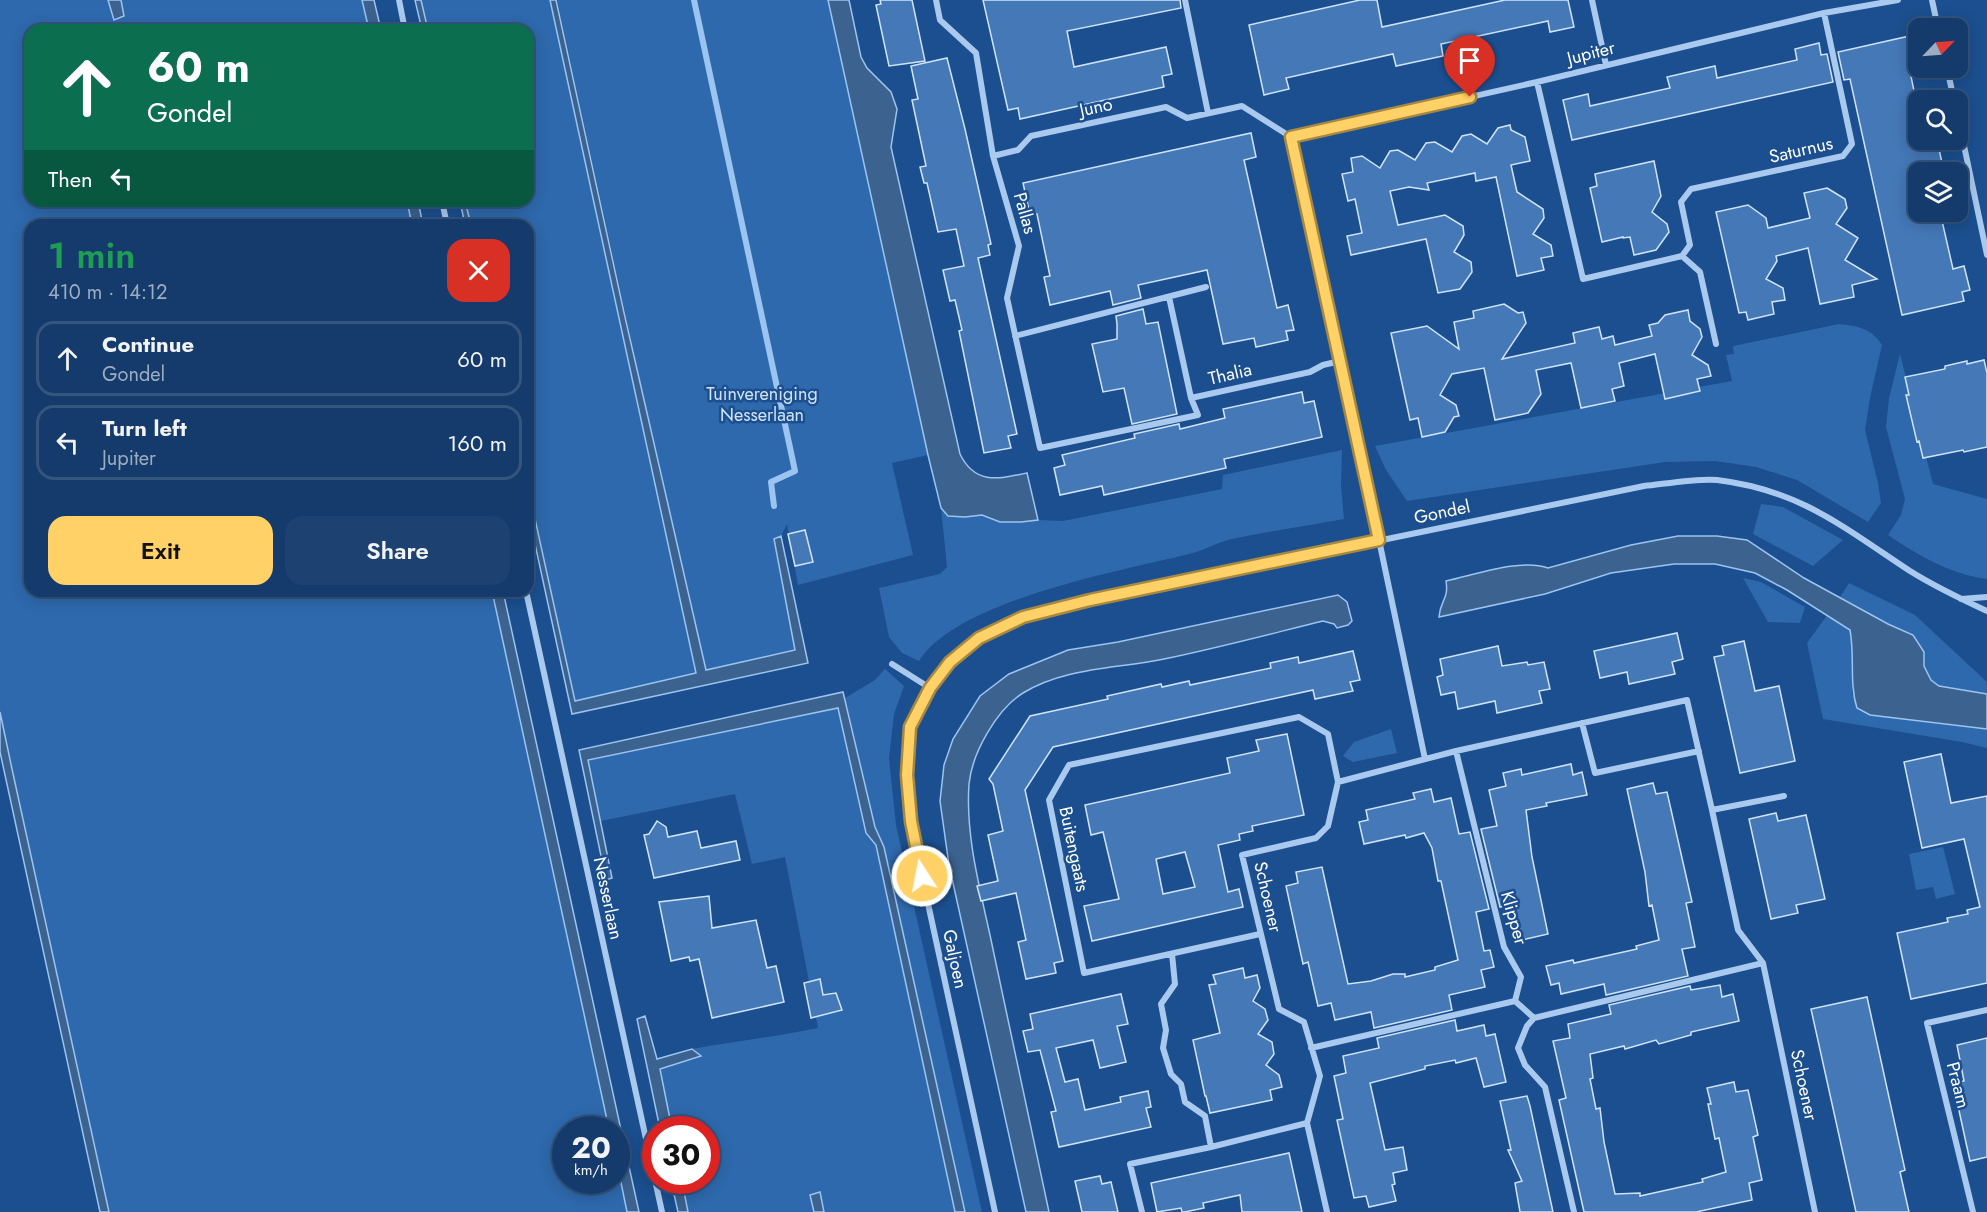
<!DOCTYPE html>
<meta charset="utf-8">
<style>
body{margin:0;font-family:Jost,sans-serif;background:#1d4271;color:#f1f3f6;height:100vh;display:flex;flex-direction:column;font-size:22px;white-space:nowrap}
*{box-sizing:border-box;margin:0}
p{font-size:20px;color:#9dadc1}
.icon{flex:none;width:33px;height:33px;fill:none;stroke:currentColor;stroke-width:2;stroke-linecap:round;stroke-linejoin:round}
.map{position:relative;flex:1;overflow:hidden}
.details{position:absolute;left:24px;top:219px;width:510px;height:378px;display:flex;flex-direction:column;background:#143b6b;border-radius:18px;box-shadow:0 3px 15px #0003,0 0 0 2px #33557e}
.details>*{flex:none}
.hud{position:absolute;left:24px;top:24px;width:510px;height:183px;border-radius:18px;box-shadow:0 3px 15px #0003,0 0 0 2px #33557e;background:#0b6e4f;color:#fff;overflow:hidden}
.needle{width:39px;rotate:65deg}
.fabs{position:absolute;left:1908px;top:18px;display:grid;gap:12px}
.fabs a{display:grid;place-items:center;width:60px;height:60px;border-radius:12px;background:#143b6b;box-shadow:0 3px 15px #0003,0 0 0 2px #33557e;font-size:30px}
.speed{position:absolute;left:552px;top:1116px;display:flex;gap:12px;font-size:30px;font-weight:700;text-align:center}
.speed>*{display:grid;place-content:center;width:78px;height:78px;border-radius:50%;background:#143b6b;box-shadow:0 3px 15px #0003,0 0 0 2px #33557e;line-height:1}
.speed small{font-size:15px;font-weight:400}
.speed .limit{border:9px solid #d22;background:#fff;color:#111}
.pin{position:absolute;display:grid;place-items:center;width:51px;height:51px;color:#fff;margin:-62px -26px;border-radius:50% 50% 50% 0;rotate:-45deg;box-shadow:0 0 6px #0007}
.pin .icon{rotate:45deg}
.me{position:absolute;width:66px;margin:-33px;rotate:349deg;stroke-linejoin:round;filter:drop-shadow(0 0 4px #0008)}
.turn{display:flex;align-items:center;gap:21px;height:126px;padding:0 24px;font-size:27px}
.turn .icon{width:78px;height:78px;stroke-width:2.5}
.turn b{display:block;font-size:42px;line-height:51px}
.then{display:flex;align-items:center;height:57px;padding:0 24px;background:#0003;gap:12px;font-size:22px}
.round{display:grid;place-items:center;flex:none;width:63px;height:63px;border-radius:18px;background:#1d4271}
.headline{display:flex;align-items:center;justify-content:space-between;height:102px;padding:0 24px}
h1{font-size:36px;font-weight:600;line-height:45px;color:#1e9e55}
.action{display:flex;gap:12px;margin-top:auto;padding:12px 24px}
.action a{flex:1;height:69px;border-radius:18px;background:#ffd166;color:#111;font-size:24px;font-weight:600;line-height:69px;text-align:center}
.action a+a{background:#1d4271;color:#f1f3f6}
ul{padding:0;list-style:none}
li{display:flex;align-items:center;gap:18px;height:75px;margin:0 12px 9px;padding:0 12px;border:3px solid #33557e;border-radius:18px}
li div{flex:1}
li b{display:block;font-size:22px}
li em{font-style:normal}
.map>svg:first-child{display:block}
.green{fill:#2e69ad}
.water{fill:#3c6290;stroke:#9cc4f0;stroke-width:1.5}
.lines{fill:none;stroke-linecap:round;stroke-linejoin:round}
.stream{stroke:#9cc4f0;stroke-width:6}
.building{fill:#4478b7;stroke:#cfe3fa;stroke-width:1.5;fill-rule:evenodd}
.street{stroke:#a9c9ee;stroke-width:6}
.route-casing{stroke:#a68842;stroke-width:15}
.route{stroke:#ffd166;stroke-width:10}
.labels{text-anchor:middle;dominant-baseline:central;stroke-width:5;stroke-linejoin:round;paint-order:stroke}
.street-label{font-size:18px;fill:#fff;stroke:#1b4f8f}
.park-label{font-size:18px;fill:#cfe3fa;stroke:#1b4f8f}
</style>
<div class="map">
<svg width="1987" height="1212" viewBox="0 0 1987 1212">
<rect width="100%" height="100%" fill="#1b4f8f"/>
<path class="green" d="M0,0H108L115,20L124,16L121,0H362L369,30H30V201H407L412,225H30V591H492L609,1129L566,1130V1180H616L617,1163L627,1212H109L0,712Z
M421,0H550L696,673L575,701L528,487V225H471L465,201H528V30H428Z
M557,0H828L928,455L892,463L913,555L798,585L787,524L781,536L774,539L796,650L706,670L652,436Z
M1839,324C1858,326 1871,328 1882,345L1870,398L1865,430L1878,483L1881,503L1868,522L1797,480L1756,467L1715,461L1665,462L1407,501L1386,470L1375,446L1732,381L1726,355L1734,354L1733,346Z
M1900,354L1933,484L1987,499V579C1950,574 1919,556 1888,535L1901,515L1905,499L1886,427L1889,398Z
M1342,450L1341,485L1344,519C1307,526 1269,531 1232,539C1217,542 1204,551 1189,554C1121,571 957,600 919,661L902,653L889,637L879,588L940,574L947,567L941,508L949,516L965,517L982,515L1000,522H1021L1038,520L1063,521L1222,489L1223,475Z
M1761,504L1783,507L1843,540L1813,566L1753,534Z
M1743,578L1761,582L1805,607L1800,623L1768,622Z
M1849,583L1915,615L1987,682V694L1939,687L1931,680L1924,666V652L1913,635L1888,624L1840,597Z
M1828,614L1850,630L1853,658L1852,694L1870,715L1987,729V748L1962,742L1823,719L1807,643Z
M885,669L904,686L894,714L889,758L896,825L982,1212H965L884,847L875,827L845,698L875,680Z
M838,707L866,833L876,845L955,1212H824L819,1192L810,1195L814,1212H688L682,1181L706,1180V1130L672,1129L660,1068L700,1056L692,1049C734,1041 776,1037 818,1028L785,857L752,864L735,794L601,821L588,760Z
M1391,729L1397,753L1353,762L1343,756L1354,742Z
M1943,847L1955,894L1936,899L1933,887L1916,890L1909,854Z"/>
<path class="water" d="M108,0H121L124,16L114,20Z
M362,0H374L381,30H369Z
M415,0H421L428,30H422Z
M550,0H556L625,317L706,670L795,650L774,539L781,536L808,663L572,714L528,512V487L575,701L696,673Z
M828,0H849L861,57L867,68L891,92L897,109L891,147L960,454C975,485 998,479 1027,473L1038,520L1021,522H1000L982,515L965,517L948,516L941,508L928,455Z
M407,201H418L423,225H412Z
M460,201H465L471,225H465Z
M1678,536H1717L1747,540L1804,578L1888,624L1913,635L1924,652V666L1931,680L1939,686L1987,694V729L1870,715L1857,708C1849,683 1855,656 1850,630L1787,590L1755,573L1715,564H1674L1611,573L1545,594L1439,617C1440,600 1449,600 1446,581C1475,575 1521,558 1548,568L1631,545Z
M492,591H503L639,1212H627L617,1163L616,1130L609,1129Z
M1338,595L1347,602L1352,621L1348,625L1337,628L1334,624L1323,621C1270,634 1217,648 1164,659C1117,669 1066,667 1023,693C997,709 972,753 969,784C965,841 983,899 994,954C1013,1040 1031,1126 1049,1212H1026L949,865L940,801L944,765L953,739L980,696L1009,674L1068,650L1118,642Z
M843,692L875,827L884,847L965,1212H955L876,845L866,833L838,708L588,760L612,878L606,880L579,750Z
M0,712L12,769L109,1212H100L0,752Z
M645,1016L657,1059L692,1049L701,1056L660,1069L672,1129H660L637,1019Z
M671,1181H682L688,1212H678Z
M820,1192L824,1212H814L810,1195Z"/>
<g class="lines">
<path class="stream" d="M694,0L795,471L771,482L774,506"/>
</g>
<path class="building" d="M880,0H912L925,61L889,66L876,5L881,4Z
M983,0H1180L1181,8L1067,31L1074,67L1166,47L1172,74L1162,76L1164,87L1020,119L1018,108L1008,110Z
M1360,0H1377L1382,27L1505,0H1568L1574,27L1550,32L1548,21L1441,44L1443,56L1396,66L1393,54L1326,69L1286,78L1289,89L1264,95L1249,25Z
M1914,35L1918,59L1908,62L1918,110V140H1937L1944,172H1918V212H1940L1953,269L1964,266L1970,290L1962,292L1964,301L1902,315L1850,79L1844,80L1838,52Z
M1819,43L1821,55L1827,54L1833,82L1572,140L1563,100L1588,94L1590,106L1670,88L1667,77L1715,66L1717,78L1797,60L1795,49Z
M947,58L965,129L991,244L988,245L990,255L978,258L1017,434L1008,436L1011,448L984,453L959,331L962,330L955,300L950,301L943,270L964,266L956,229L938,232L927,183H924L920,167L926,166L912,100L918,99L911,66Z
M1510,125L1511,130L1525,137L1530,161L1511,165L1517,192L1543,209L1544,218L1533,234L1551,245L1553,256L1541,258L1544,270L1517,276L1496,177L1476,181L1475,173L1427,183L1429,190L1409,187L1390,191L1398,225L1445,215L1463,226L1464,235L1454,252L1471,262L1472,272L1460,289L1438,293L1426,239L1351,255L1347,236L1362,233L1355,199L1348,201L1342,174L1353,172L1351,158L1362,156L1380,168L1390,151L1398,150L1415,160L1426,143L1435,142L1452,152L1462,136L1471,134L1487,144L1498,128Z
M1251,133L1256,157L1244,160L1277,308L1288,305L1294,330L1286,331L1288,340L1256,347L1254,338L1223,344L1207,270L1138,285L1141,298L1113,305L1110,291L1050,305L1044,277L1050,276L1037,214L1030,215L1023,183Z
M1654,161L1661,196L1652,212L1667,224L1669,232L1656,250L1634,255L1630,237L1623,238V237L1602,242L1590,188L1597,186L1595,174Z
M1827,188L1845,199L1847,208L1836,224L1858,238L1845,260L1877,279L1852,285L1854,297L1820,304L1808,248L1776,256L1777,261L1766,279L1783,288L1785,300L1772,302L1774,314L1748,320L1746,312L1739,313L1716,212L1748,205L1766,218L1768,228L1810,218L1804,193Z
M1504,304L1518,313L1523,312L1526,323L1502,359L1575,343L1573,333L1599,327L1602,339L1613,336L1615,345L1652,336L1649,325L1658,323L1665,315L1688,310L1690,321L1700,329L1702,337L1692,355L1708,365L1711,376L1697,379L1700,391L1665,399L1655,354L1619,363L1624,386L1612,389L1615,401L1581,408L1571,363L1536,370L1541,394L1528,413L1495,420L1484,368L1452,374L1440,395L1456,405L1459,416L1454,417L1445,432L1422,437L1418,418L1410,420L1391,333L1427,326L1459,349L1454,322L1474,318L1473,311Z
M1143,309L1146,324L1158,322L1177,414L1132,424L1124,388L1103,392L1092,344L1117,339V324L1116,316Z
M1984,360L1987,373V447L1964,452L1963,450L1923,458L1919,441L1917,442L1906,395H1909L1905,377L1945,369V366L1967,361V364Z
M1302,392L1304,403L1314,401L1322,437L1224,459L1226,468L1104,495L1102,486L1060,495L1054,468L1065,465L1062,455L1135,438L1134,434L1179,424L1180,429L1225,418L1223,409Z
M805,530L813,562L795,566L788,534Z
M1677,633L1683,659L1672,662L1675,674L1629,684L1627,672L1600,678L1594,651Z
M1744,641L1755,691L1779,686L1795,761L1740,773L1714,657L1724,655L1722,646Z
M1498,646L1502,666L1527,662L1528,665L1544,662L1550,689L1539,691L1542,703L1497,713L1495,701L1458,709L1455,692L1441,695L1437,677L1443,675L1440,659Z
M1353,651L1360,680L1350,682L1353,691L1315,699L1313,690L1053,747L1025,790L1063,961L1054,963L1056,973L1026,979L1018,942L1026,940L1016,893L981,901L977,886L998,881L988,835L1003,831L993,784L989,779L1030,716L1108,699L1107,696L1161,684L1162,687L1189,681L1190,685L1271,668L1270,663L1298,657L1299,663Z
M1287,734L1304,815L1252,826L1253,831L1239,834L1240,840L1218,845L1228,892L1239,889L1243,907L1092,941L1084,906L1119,899L1103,832L1091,835L1085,805L1230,773L1227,758L1259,751L1256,740ZM1185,852L1195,887L1163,894L1156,859Z
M1941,754L1951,803L1987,796V983L1911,999L1897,933L1948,922L1947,918L1968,914L1967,910L1980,907L1964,839L1922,848L1904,762Z
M1571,764L1573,775L1582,772L1587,795L1546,803L1547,806L1526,810L1532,857L1548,934L1522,940L1514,904L1500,907L1481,829L1497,826L1489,790L1506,786L1503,773L1521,769L1522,775Z
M1653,783L1656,794L1667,792L1692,902L1686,903L1695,947L1682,949L1688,976L1606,995L1604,984L1561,994L1559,983L1551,985L1546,966L1573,960L1574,963L1637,949L1636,946L1659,940L1652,905L1649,906L1645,872L1627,789Z
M1431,789L1434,802L1451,798L1459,834L1470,832L1489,909L1476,912L1484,951L1490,950L1494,967L1481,970L1485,987L1449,995L1452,1010L1374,1028L1371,1012L1335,1020L1331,1003L1318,1006L1308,962L1303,964L1286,886L1298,883L1296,872L1322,867L1348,984L1371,981L1393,974H1405V977L1435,970V967L1458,960L1441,881H1438L1432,848L1424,833L1406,838L1405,835L1364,844L1359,822L1368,820L1366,810L1415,799L1413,793Z
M1776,813L1778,821L1806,815L1825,899L1796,905L1798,913L1771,919L1749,819Z
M657,821L666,827L668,837L697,831L701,848L736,841L740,860L654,878L644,835L649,834Z
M709,896L712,928L756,920L767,968L776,966L784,1002L712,1018L699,959L690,961L689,957L671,961L659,902Z
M1243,968L1245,978L1257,975L1260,988L1253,1001L1265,1009L1268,1020L1258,1034L1272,1042L1274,1054L1266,1065L1279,1075L1282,1087L1270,1090L1272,1100L1210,1113L1206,1096H1205L1193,1040L1220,1033L1209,985L1216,984L1213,975Z
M820,979L823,995L836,993L842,1010L811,1018L804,983Z
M1720,985L1722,997L1733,994L1739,1021L1691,1032V1035L1659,1044L1656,1040L1625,1049L1624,1046L1590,1054L1593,1078L1590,1079L1596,1109L1600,1108L1604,1142L1615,1194L1640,1193V1196L1703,1182L1702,1179L1726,1172L1719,1138L1715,1139L1708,1104H1711L1707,1088L1734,1082L1736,1092L1748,1090L1758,1135L1753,1137L1762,1180L1749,1183L1752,1200L1696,1212H1584L1559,1100L1566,1098L1553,1041L1570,1038L1568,1024L1611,1014L1609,1005L1690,986L1691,990Z
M1121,994L1128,1024L1117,1026L1126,1062L1100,1068L1093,1040L1056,1048L1065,1082L1078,1079L1085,1110L1121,1102L1120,1097L1148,1091L1151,1107L1146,1108L1151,1127L1059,1147L1051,1112L1056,1111L1040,1050L1028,1052L1023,1031L1033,1029L1030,1014Z
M1867,997L1905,1170L1900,1172L1909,1212H1856L1811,1009Z
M1455,1020L1457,1031L1484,1025L1486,1036L1495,1034L1506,1082L1484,1087L1476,1058L1456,1063L1455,1060L1425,1066V1069L1370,1083L1385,1150L1403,1147L1407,1170L1393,1173L1395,1184L1392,1185L1396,1201L1369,1207L1366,1196L1354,1198L1337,1120L1343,1119L1334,1076L1346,1073L1343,1056L1379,1048L1377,1038Z
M1987,1038V1157L1970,1161L1953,1083L1964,1081L1957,1045Z
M1527,1096L1530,1106L1553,1212H1520L1515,1183L1522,1181L1508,1150H1511L1500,1101Z
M1289,1153L1302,1212H1242L1240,1195L1203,1203L1204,1208L1185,1212H1182L1181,1208L1157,1212L1151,1183Z
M1100,1176L1102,1184L1111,1182L1118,1212H1082L1075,1181Z"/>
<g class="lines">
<path class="street" d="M399,0L405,30
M936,0L940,20L976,53L993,156L1019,246L1007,298L1040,448L1198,415L1191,398
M1185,0L1208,113
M1592,0L1606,65
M1932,0L1938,28
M1947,68L1954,100
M1537,82L1583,279L1682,256L1690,245L1681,202L1691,189L1843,156L1852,144L1824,13
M1958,117L1987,255
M1291,137L1379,540L1425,759
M993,156L1018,150L1031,136L1166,107L1187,118L1242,106L1291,137L1537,82L1824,13L1898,0
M442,201L447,225
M1682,256L1700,272L1716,344
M1169,297L1191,398L1310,372L1323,365L1340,361
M1015,336L1206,287
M526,591L662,1212
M1961,599L1987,597
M892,664L930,688
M1582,723L1595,773L1699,751
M1456,751L1504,947L1521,977L1515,1001L1534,1018L1527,1026L1518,1048L1525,1065L1545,1087L1574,1212
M1784,796L1712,810L1738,930L1763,963L1815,1212
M1260,934L1084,973L1049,800L1069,765L1299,717L1328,734L1338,782
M1172,954L1175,984L1161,1004L1166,1030L1163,1048L1171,1074L1181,1084L1185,1102L1205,1116L1211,1147
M1534,1018L1763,963
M1311,1048L1515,1001
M995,1212L922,876L911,821L907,775L910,727L930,688L950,662L979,638L1023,617L1091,600L1644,486C1664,484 1699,478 1717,480C1800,490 1843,527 1910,571C1934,586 1961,599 1987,611
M1142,1212L1130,1164L1211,1147L1307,1123
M1327,1212L1307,1123L1320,1076L1304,1022L1279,1009L1242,855L1316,838L1328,826L1338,782L1456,751L1687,700L1712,810
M1973,1212L1927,1023L1987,1010"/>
</g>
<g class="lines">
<defs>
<path id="route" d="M922,876L911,821L907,775L910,727L930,688L950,662L979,638L1023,617L1090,600L1379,540L1291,137L1470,97"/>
</defs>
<use href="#route" class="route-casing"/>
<use href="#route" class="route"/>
</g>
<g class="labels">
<g class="street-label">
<text transform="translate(1591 53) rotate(-14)">Jupiter</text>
<text transform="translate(1096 107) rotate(-12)">Juno</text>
<text transform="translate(1801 150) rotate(-13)">Saturnus</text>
<text transform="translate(1025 213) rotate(74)">Pallas</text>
<text transform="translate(1230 374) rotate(-13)">Thalia</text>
<text transform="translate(1442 512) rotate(-12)">Gondel</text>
<text transform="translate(1074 849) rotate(78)">Buitengaats</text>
<text transform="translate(1268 897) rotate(77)">Schoener</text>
<text transform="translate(608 898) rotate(78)">Nesserlaan</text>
<text transform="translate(1514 918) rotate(74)">Klipper</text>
<text transform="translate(955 959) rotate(78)">Galjoen</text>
<text transform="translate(1804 1085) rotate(78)">Schoener</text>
<text transform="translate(1958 1085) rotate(76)">Praam</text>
</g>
<g class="park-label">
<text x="762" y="394">Tuinvereniging<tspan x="762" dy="21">Nesserlaan</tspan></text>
</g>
</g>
</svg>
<div class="fabs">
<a><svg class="needle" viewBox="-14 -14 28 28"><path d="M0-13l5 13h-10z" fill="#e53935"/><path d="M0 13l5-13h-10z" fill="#9dadc1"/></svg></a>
<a><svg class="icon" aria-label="search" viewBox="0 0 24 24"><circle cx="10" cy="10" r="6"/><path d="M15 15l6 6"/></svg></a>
<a><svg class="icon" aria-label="layers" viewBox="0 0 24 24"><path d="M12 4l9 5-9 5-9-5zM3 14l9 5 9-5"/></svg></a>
</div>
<div class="speed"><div>20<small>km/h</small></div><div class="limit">30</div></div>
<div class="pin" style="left:1470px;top:97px;background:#d93025"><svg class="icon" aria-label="arrive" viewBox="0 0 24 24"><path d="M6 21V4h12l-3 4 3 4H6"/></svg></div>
<svg class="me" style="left:922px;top:876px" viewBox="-20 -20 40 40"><circle r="17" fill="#ffd166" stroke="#fff" stroke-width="3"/><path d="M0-11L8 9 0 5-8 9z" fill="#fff"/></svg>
<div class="hud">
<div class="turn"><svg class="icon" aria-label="ahead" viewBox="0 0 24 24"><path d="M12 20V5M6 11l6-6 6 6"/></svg><div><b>60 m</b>Gondel</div></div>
<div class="then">Then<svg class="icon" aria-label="left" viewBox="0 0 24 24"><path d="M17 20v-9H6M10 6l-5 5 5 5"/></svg></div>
</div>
<section class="details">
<div class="headline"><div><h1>1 min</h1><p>410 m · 14:12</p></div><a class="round" style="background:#d93025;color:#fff"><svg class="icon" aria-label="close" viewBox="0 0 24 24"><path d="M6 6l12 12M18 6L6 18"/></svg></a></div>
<ul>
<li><svg class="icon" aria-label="ahead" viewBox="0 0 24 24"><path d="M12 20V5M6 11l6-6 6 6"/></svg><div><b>Continue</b><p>Gondel</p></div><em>60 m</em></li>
<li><svg class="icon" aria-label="left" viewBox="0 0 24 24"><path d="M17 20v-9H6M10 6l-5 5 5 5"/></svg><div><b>Turn left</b><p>Jupiter</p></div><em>160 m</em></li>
</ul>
<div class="action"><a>Exit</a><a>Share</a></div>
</section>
</div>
